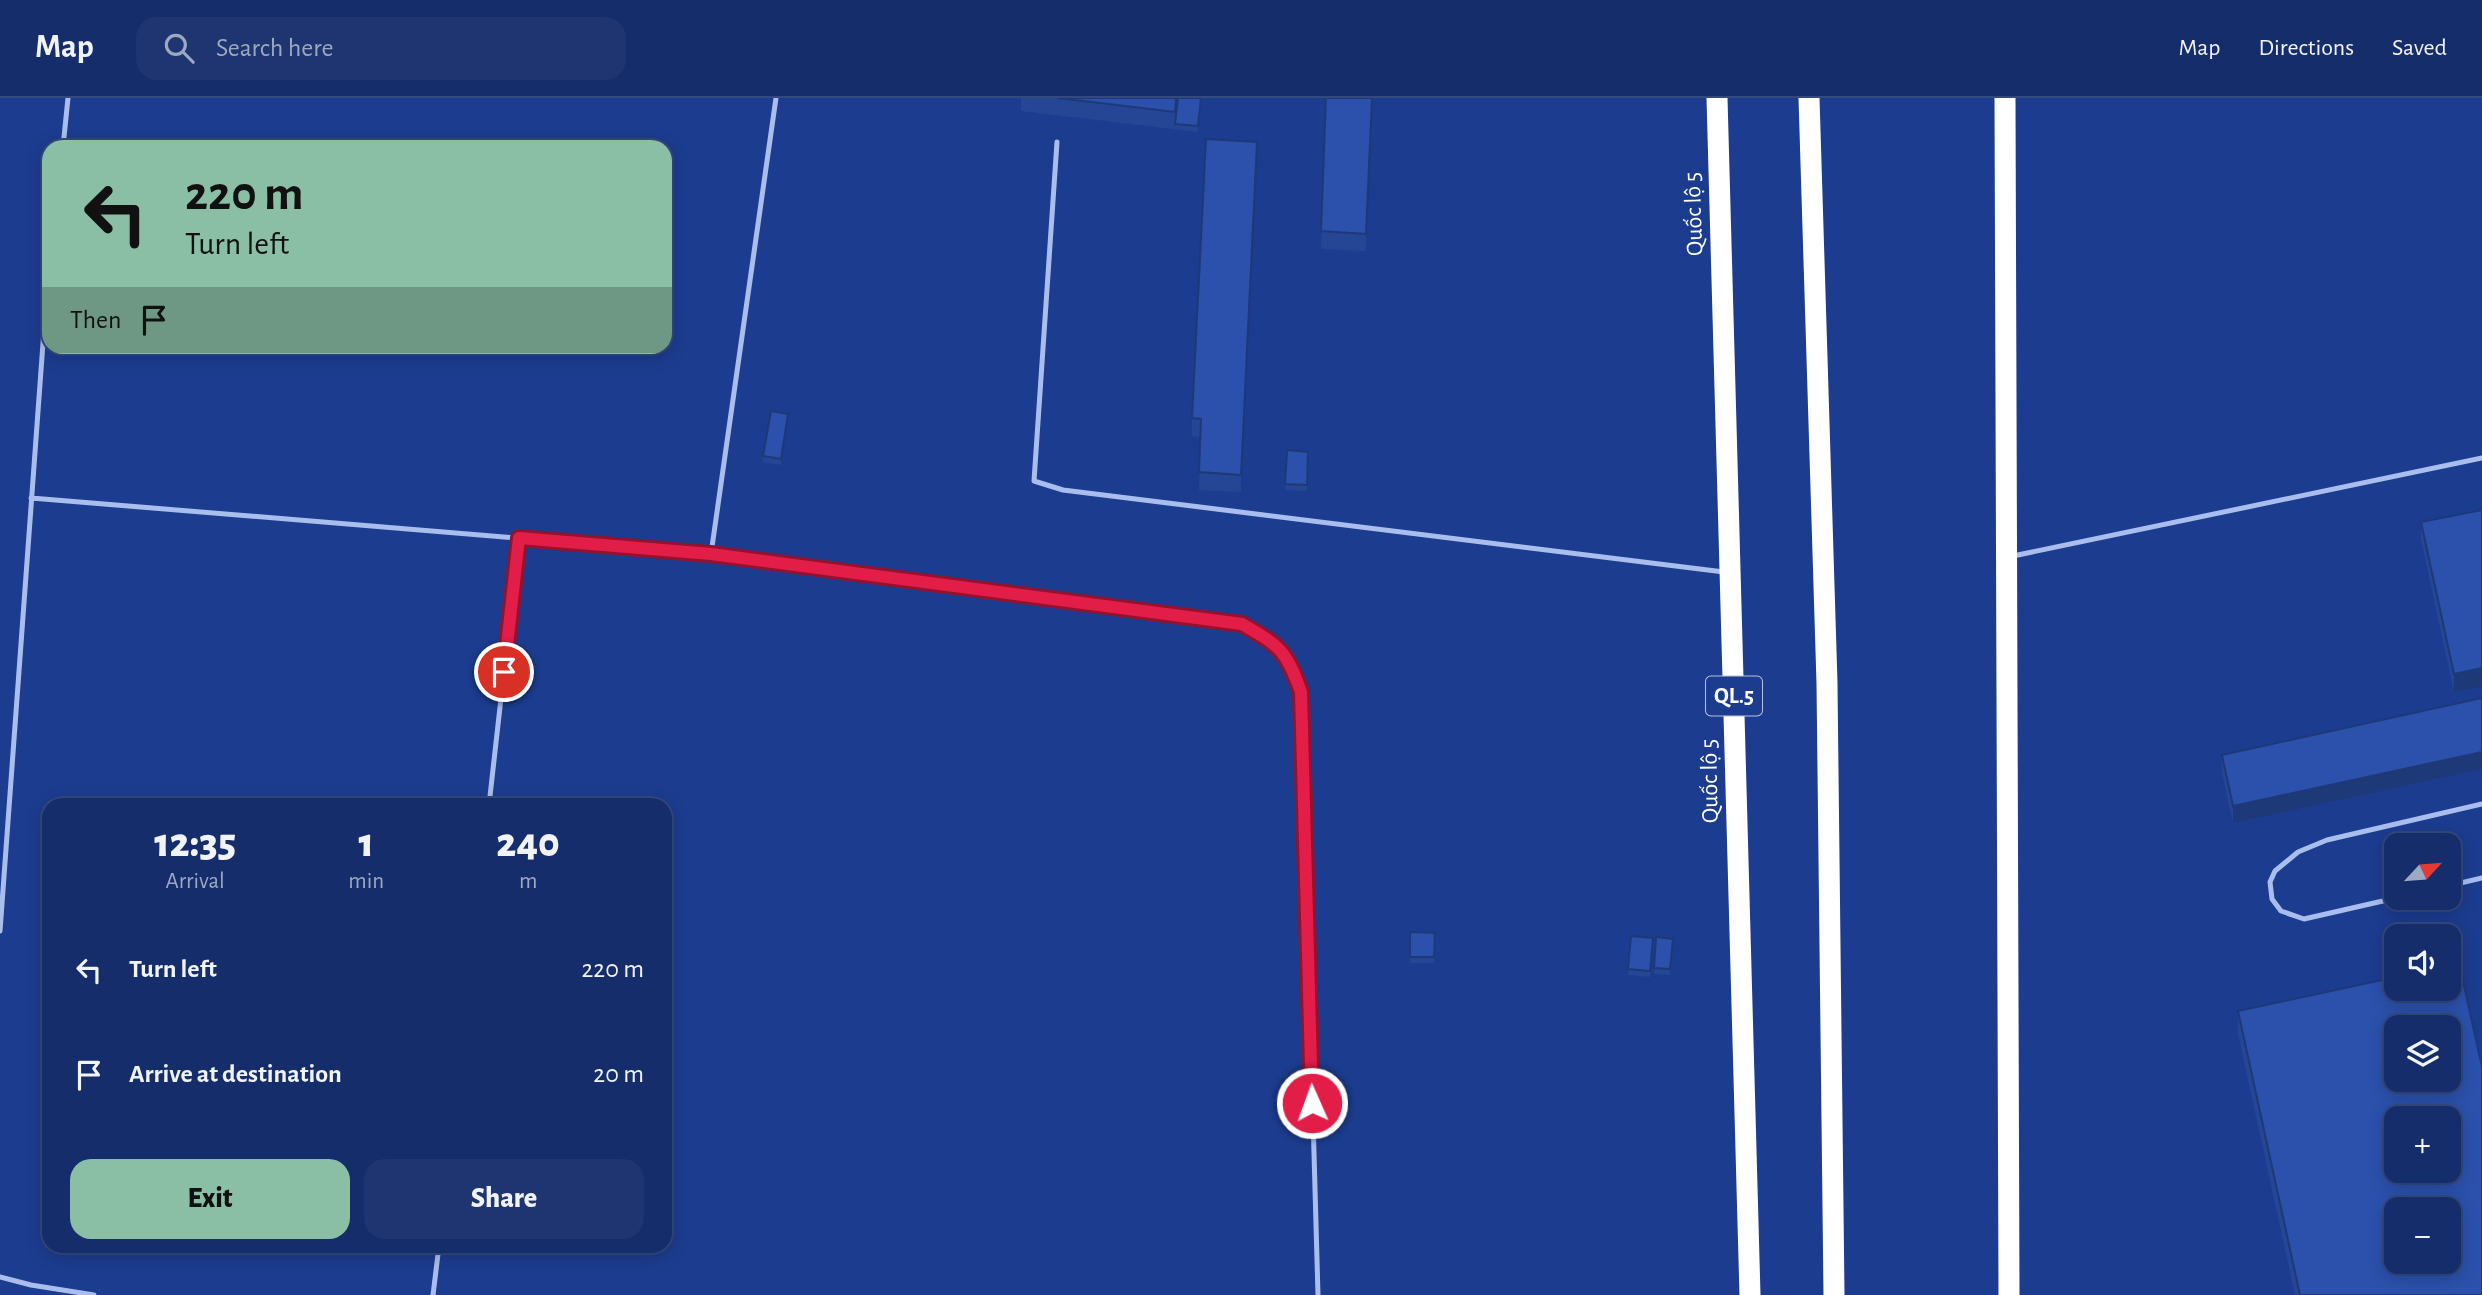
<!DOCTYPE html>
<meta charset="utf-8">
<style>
body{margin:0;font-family:"Alegreya Sans",sans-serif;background:#1e3571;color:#f1f3f6;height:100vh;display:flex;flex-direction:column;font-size:26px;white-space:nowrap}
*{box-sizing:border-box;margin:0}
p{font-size:23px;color:#9da8c1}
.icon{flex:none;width:38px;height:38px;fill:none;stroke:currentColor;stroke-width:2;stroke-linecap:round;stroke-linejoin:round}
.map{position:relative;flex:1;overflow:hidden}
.sheet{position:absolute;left:42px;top:700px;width:630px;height:455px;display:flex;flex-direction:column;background:#152d6b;border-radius:21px;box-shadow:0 4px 18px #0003,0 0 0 2px #34497e}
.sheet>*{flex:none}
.guide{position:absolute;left:42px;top:42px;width:630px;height:214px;border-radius:21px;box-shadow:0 4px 18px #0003,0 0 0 2px #34497e;background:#8abfa5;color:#111;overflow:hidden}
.needle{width:46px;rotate:64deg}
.tools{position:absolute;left:2384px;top:735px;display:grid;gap:14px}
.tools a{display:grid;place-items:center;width:77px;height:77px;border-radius:14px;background:#152d6b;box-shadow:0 4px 18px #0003,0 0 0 2px #34497e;font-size:35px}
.pin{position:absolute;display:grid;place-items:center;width:60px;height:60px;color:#fff;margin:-30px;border:4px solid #fff;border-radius:50%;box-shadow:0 2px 7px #0007}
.me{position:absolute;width:77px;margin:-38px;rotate:358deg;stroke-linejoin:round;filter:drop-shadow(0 0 5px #0008)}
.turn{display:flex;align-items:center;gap:24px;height:147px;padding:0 28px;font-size:32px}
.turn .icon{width:91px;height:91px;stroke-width:2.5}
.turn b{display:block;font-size:49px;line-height:60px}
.then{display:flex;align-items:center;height:66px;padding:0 28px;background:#0003;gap:14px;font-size:26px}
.eta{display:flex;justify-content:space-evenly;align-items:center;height:119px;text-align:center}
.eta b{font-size:42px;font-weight:800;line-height:49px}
.primary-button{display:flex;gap:14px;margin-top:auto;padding:14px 28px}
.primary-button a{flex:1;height:80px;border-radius:21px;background:#8abfa5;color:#111;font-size:28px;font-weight:800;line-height:80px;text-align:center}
.primary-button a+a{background:#1e3571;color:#f1f3f6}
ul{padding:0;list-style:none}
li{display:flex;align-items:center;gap:21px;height:105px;padding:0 28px}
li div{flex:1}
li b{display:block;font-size:26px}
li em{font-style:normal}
header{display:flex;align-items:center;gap:42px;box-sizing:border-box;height:98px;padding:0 35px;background:#152d6b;border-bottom:2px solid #34497e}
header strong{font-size:33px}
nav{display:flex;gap:38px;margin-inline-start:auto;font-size:24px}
.search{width:490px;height:63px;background:#1e3571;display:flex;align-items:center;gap:18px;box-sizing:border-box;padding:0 24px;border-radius:21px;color:#9da8c1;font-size:26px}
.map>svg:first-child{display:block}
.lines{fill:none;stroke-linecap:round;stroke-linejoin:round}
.lane{stroke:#aabeee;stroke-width:5}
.highway{stroke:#fff;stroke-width:21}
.wall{fill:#254694}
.shaded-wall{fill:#1e3978}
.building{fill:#2b51ac;stroke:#1e3978;stroke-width:2;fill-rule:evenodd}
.route-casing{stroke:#92132f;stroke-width:18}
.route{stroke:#e11d48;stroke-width:12}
.labels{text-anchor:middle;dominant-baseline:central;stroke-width:7;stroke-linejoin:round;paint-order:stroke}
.shield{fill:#1c3c8f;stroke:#bbc4dd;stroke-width:2}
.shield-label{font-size:23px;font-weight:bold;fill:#fff}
.street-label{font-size:24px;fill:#fff;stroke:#1c3c8f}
</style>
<header>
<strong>Map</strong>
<div class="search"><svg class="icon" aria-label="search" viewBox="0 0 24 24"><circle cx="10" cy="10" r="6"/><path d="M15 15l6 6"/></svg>Search here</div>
<nav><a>Map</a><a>Directions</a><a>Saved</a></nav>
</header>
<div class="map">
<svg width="2482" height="1197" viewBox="0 0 2482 1197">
<rect width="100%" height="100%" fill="#1c3c8f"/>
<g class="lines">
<path class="lane" d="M1057,44L1034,383L1063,392L1724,474
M63,49L68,0
M31,400L711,456L1242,526C1280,547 1286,552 1301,594L1318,1197
M711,456L776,0
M2013,458L2482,360
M489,707L519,440
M2448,788L2482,780
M2396,800L2304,821L2281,813L2272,801L2270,784L2275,773L2298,754L2327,742L2482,706
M0,833L49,163
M0,1179L31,1187L94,1197
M433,1197L439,1148"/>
<path class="highway" d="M1717,0L1750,1197
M1809,0L1827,585L1834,1197
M2005,0L2009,1197"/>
</g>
<path class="wall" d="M1021,0H1202L1198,34L1021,13Z
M1326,0H1373L1366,153L1321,151Z
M1257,62L1241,394L1199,392L1200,339L1192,338V320Z
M788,322L781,367L763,364V358Z
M1287,352L1308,354L1307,393L1285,392Z
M2482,412L2454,594L2421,442V424Z
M2482,600L2233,725L2222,675V657Z
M1410,834L1435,835L1434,865H1410Z
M1656,839L1673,841L1670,877L1654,876Z
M1653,847L1650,879L1628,877V871Z
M2238,913L2482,1197H2295L2238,936Z"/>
<path class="shaded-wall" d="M1372,0H1373L1366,153V136Z
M1257,44V62L1241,394V377Z
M788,316V322L781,367V361Z
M2482,570V588L2454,594V576Z
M2482,654V671L2233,725V708Z"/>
<path class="building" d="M1058,0H1176L1175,14Z
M1178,0H1201L1198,28L1175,26Z
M1326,0H1372L1366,136L1321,133Z
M1206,41L1257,44L1241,377L1199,374L1201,321L1192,320Z
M771,313L788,316L781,361L763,358Z
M1287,352L1308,354L1307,387L1285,386Z
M2482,412V570L2454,576L2421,424Z
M2482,600V654L2233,708L2222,657Z
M1410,834L1435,835L1434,859H1410Z
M1631,838L1653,840L1650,873L1628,871Z
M1656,839L1673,841L1670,871L1654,870Z
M2459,865L2482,969V1197H2300L2238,913L2396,879V891H2448V867ZM2396,929H2448V982H2396ZM2396,1020H2448V1073H2396ZM2396,1111H2448V1164H2396Z"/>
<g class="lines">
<defs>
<path id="route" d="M504,574L519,440L711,456L1242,526C1280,548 1286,552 1301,594L1312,1005"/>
</defs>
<use href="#route" class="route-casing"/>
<use href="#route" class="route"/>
</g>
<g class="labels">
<rect class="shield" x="1706" y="578.5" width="56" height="39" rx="5"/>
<g class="shield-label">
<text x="1734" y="598">QL.5</text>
</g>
<g class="street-label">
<text transform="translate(1694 116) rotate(-92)">Quốc lộ 5</text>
<text transform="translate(1710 683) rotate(-91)">Quốc lộ 5</text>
</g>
</g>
</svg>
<div class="tools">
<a><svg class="needle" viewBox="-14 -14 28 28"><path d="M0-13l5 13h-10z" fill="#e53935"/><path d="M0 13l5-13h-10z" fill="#9da8c1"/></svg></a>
<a><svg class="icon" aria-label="sound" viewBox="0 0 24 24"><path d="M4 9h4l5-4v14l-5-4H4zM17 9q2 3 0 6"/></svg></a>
<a><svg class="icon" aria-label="layers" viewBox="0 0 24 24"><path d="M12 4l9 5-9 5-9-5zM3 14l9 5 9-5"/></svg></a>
<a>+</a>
<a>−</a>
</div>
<div class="pin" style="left:504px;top:574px;background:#d93025"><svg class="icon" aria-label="arrive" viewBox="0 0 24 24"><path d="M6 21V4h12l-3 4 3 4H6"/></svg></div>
<svg class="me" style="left:1312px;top:1005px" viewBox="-20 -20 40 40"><circle r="17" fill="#e11d48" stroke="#fff" stroke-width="3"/><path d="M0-11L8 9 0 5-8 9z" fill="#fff"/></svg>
<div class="guide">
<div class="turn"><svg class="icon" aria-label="left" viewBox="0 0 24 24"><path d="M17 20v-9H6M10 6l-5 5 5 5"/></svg><div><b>220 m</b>Turn left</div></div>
<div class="then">Then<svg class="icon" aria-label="arrive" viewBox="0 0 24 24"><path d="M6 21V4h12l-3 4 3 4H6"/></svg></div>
</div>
<section class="sheet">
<div class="eta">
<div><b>12:35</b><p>Arrival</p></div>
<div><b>1</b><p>min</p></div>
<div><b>240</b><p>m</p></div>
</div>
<ul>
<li><svg class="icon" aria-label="left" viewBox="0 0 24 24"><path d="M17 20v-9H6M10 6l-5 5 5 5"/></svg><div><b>Turn left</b></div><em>220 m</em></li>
<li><svg class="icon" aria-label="arrive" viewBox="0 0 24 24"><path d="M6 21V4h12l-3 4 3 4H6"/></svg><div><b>Arrive at destination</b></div><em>20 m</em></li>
</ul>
<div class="primary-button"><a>Exit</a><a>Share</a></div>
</section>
</div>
